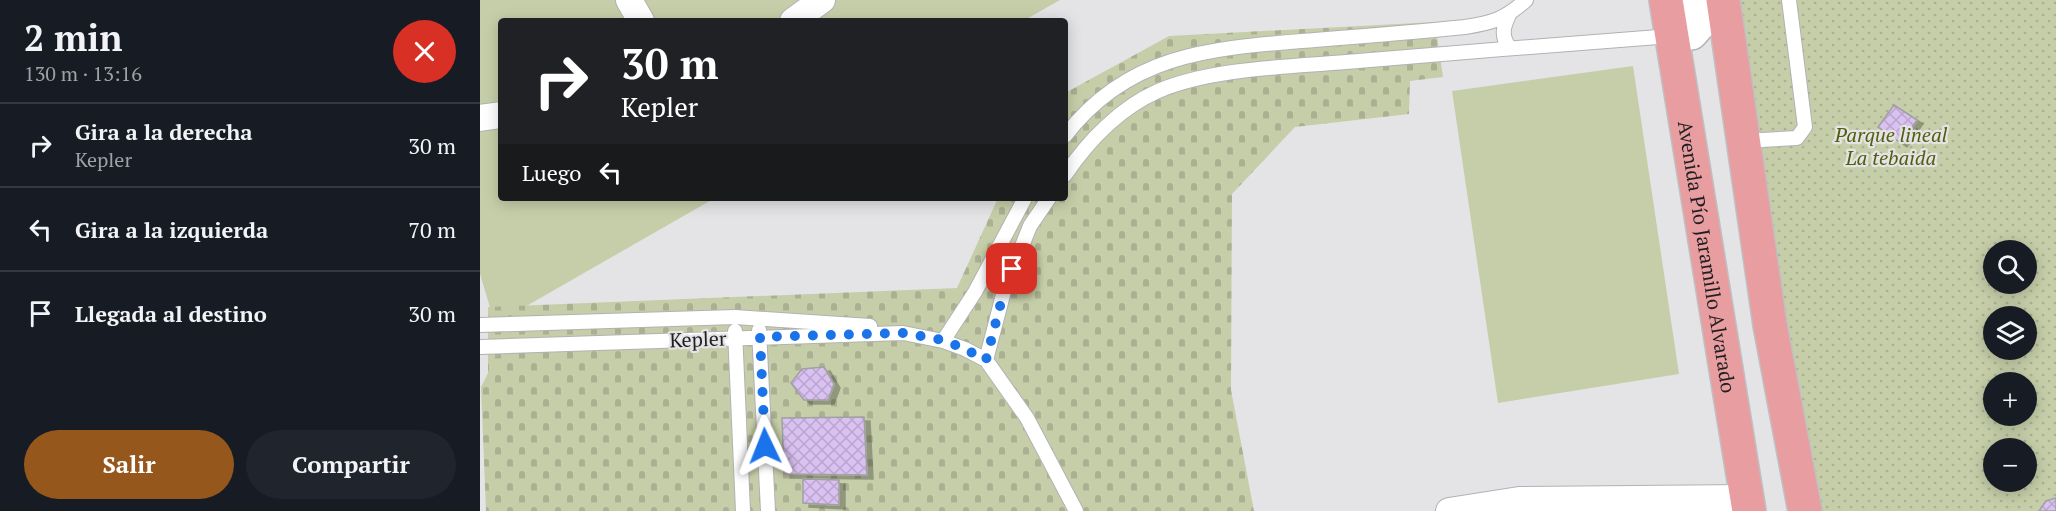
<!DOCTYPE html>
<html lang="es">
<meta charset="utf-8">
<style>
body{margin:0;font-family:"PT Serif",serif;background:#20242c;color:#f1f3f6;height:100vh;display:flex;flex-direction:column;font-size:22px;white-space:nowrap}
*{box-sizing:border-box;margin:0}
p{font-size:20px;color:#9ea1a6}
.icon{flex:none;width:33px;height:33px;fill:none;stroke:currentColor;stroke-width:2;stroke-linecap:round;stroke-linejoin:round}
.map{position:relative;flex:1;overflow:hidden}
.panel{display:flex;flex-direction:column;background:#171b24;width:480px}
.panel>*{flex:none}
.banner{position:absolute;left:18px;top:18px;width:570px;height:183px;border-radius:6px;box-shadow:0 3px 15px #0003;background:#202124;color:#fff;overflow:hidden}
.controls{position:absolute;left:1503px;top:240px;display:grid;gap:12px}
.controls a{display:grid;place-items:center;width:54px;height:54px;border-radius:50%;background:#171b24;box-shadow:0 3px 15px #0003;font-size:30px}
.pin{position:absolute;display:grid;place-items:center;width:51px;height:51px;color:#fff;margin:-26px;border-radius:12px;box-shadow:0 3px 9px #0006}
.me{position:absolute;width:66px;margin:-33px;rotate:358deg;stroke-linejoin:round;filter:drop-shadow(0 0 4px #0008)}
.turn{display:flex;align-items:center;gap:21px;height:126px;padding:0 24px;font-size:27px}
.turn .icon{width:78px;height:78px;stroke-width:2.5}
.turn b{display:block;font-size:42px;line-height:51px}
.then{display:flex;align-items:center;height:57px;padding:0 24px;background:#0003;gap:12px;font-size:22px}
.round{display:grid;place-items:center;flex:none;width:63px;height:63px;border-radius:32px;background:#20242c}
.overview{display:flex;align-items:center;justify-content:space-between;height:102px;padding:0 24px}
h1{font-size:36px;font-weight:700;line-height:45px}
.primary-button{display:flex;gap:12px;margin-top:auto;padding:12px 24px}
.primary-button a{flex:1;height:69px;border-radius:36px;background:#95571b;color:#fff;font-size:24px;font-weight:700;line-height:69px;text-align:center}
.primary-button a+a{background:#20242c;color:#f1f3f6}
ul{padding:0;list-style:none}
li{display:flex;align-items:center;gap:18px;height:84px;padding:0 24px;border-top:2px solid #363941}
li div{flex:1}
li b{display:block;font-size:22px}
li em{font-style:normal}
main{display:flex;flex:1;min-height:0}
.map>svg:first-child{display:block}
.green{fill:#c6cea9}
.cemetery{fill:url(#cemetery-stones)}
.park{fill:url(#park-dots);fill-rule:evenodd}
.building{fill:url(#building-cross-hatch);stroke:#a1a0a2;stroke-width:1.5;filter:url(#shadow)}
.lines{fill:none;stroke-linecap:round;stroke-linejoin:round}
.lane-casing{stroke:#b2b2b4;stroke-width:16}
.street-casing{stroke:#b2b2b4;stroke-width:28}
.secondary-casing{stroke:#b2b2b4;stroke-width:36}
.primary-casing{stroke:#c0c0c1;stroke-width:36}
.lane{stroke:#fff;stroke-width:14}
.street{stroke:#fff;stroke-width:26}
.secondary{stroke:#fff;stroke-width:33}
.primary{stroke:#e89da1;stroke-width:33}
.route{stroke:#1a73e8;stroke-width:10;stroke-dasharray:0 18}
.labels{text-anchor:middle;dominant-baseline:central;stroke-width:4.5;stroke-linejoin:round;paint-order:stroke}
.park-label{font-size:20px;font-style:italic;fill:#535e0c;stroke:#e4e4e7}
.street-label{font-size:20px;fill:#1f1f20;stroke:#e4e4e7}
</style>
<main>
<section class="panel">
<div class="overview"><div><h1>2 min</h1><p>130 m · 13:16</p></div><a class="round" style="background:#d93025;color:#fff"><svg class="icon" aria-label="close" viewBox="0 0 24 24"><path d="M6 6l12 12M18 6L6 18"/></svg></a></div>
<ul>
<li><svg class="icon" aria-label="right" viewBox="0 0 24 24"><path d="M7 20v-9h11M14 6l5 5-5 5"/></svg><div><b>Gira a la derecha</b><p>Kepler</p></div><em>30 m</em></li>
<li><svg class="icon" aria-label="left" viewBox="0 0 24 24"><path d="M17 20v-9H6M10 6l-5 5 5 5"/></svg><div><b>Gira a la izquierda</b></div><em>70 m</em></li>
<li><svg class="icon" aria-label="arrive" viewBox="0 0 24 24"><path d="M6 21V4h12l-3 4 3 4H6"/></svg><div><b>Llegada al destino</b></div><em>30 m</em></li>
</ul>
<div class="primary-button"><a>Salir</a><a>Compartir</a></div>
</section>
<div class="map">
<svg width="1576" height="511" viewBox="0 0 1576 511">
<defs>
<pattern id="cemetery-stones" width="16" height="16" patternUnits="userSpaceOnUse" patternTransform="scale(1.5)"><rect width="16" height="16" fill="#c6cea9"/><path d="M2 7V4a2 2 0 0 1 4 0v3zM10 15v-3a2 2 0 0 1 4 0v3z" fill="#aab091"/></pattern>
<pattern id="park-dots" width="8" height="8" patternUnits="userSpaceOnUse" patternTransform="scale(1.5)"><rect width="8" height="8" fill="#c6cea9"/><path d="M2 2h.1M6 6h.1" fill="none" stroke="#aab091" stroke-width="1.8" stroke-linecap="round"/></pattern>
<pattern id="building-cross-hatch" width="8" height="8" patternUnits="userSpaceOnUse" patternTransform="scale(1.5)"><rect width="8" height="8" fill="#d9c1f1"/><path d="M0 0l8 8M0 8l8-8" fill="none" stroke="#baa5ce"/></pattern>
<filter id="shadow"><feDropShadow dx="6" dy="4" stdDeviation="0" flood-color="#0004"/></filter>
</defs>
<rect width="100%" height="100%" fill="#e4e4e7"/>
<path class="green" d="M0,0H580L543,21H21V198H235L15,324L0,274Z
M1153,66L1199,374L1018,403L972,91Z"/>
<path class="cemetery" d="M955,22L963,77L930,81L929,114L815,127L752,194L751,390L774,511H6L1,387L8,373V307L477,288L518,198H585V95L587,92L689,36Z"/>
<path class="park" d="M1243,0H1576V511H1325ZM1514,250H1546V284H1514ZM1514,316H1546V350H1514ZM1514,382H1546V416H1514ZM1514,448H1546V482H1514Z"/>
<path class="building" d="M1414,105L1437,120L1421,143L1398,127Z
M344,367L354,384L348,400H324L311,383L322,369Z
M384,417L387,475L304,474L302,418Z
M323,479L359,480V505L323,503Z
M1576,498V511H1559L1566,501Z"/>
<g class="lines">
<defs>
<path id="lane" d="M1029,47C1021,36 1023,27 1029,15
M585,136C650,51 737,48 835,40C885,36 935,32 985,27C1012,23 1025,19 1046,0
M1263,141L1317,138L1325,127L1309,0
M585,175C608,141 640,108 678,91C732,68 808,67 866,62C974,53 1083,44 1191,36
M0,325L255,317L390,326
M279,330L288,511
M255,331L263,511
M463,341L495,292L545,198
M0,347L423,333L463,341L485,349L506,360L547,418L596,511
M506,360L524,291L550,226L569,198"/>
<path id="street" d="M149,0L161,21
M313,21L342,0
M0,118L21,115
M969,511L1039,500L1267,498"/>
<path id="secondary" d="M1191,36L1211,33L1219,24L1217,0"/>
<g id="primary">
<path id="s1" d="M1186,0L1269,511"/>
<path d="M1243,0L1290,325L1325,511"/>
</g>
</defs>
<use href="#lane" class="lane-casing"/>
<use href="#street" class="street-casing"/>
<use href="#secondary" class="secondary-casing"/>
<use href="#primary" class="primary-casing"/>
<use href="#lane" class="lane"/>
<use href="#street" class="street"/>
<use href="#secondary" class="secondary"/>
<use href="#primary" class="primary"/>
</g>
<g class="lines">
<path class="route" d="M285,446L280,337L423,333L463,340L485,349L506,360L524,291L532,269"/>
</g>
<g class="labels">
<g class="park-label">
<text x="1411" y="134">Parque lineal<tspan x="1411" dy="23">La tebaida</tspan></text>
</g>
<g class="street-label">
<text stroke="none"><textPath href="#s1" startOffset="260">Avenida Pío Jaramillo Alvarado</textPath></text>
<text transform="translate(218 339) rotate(-2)">Kepler</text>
</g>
</g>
</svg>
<div class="controls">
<a><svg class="icon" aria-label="search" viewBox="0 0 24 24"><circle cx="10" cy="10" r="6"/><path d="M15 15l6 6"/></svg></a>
<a><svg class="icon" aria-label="layers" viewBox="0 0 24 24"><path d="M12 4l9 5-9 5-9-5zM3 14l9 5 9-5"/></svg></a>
<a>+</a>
<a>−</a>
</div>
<div class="pin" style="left:532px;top:269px;background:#d93025"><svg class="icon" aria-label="arrive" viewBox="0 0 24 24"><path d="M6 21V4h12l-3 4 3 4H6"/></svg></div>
<svg class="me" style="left:285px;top:446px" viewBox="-20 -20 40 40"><path d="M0-17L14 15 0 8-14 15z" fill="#1a73e8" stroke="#fff" stroke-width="4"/></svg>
<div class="banner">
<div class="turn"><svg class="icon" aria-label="right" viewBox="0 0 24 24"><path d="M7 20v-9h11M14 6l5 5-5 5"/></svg><div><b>30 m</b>Kepler</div></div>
<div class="then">Luego<svg class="icon" aria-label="left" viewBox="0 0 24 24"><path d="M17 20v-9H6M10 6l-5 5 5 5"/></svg></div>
</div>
</div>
</main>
